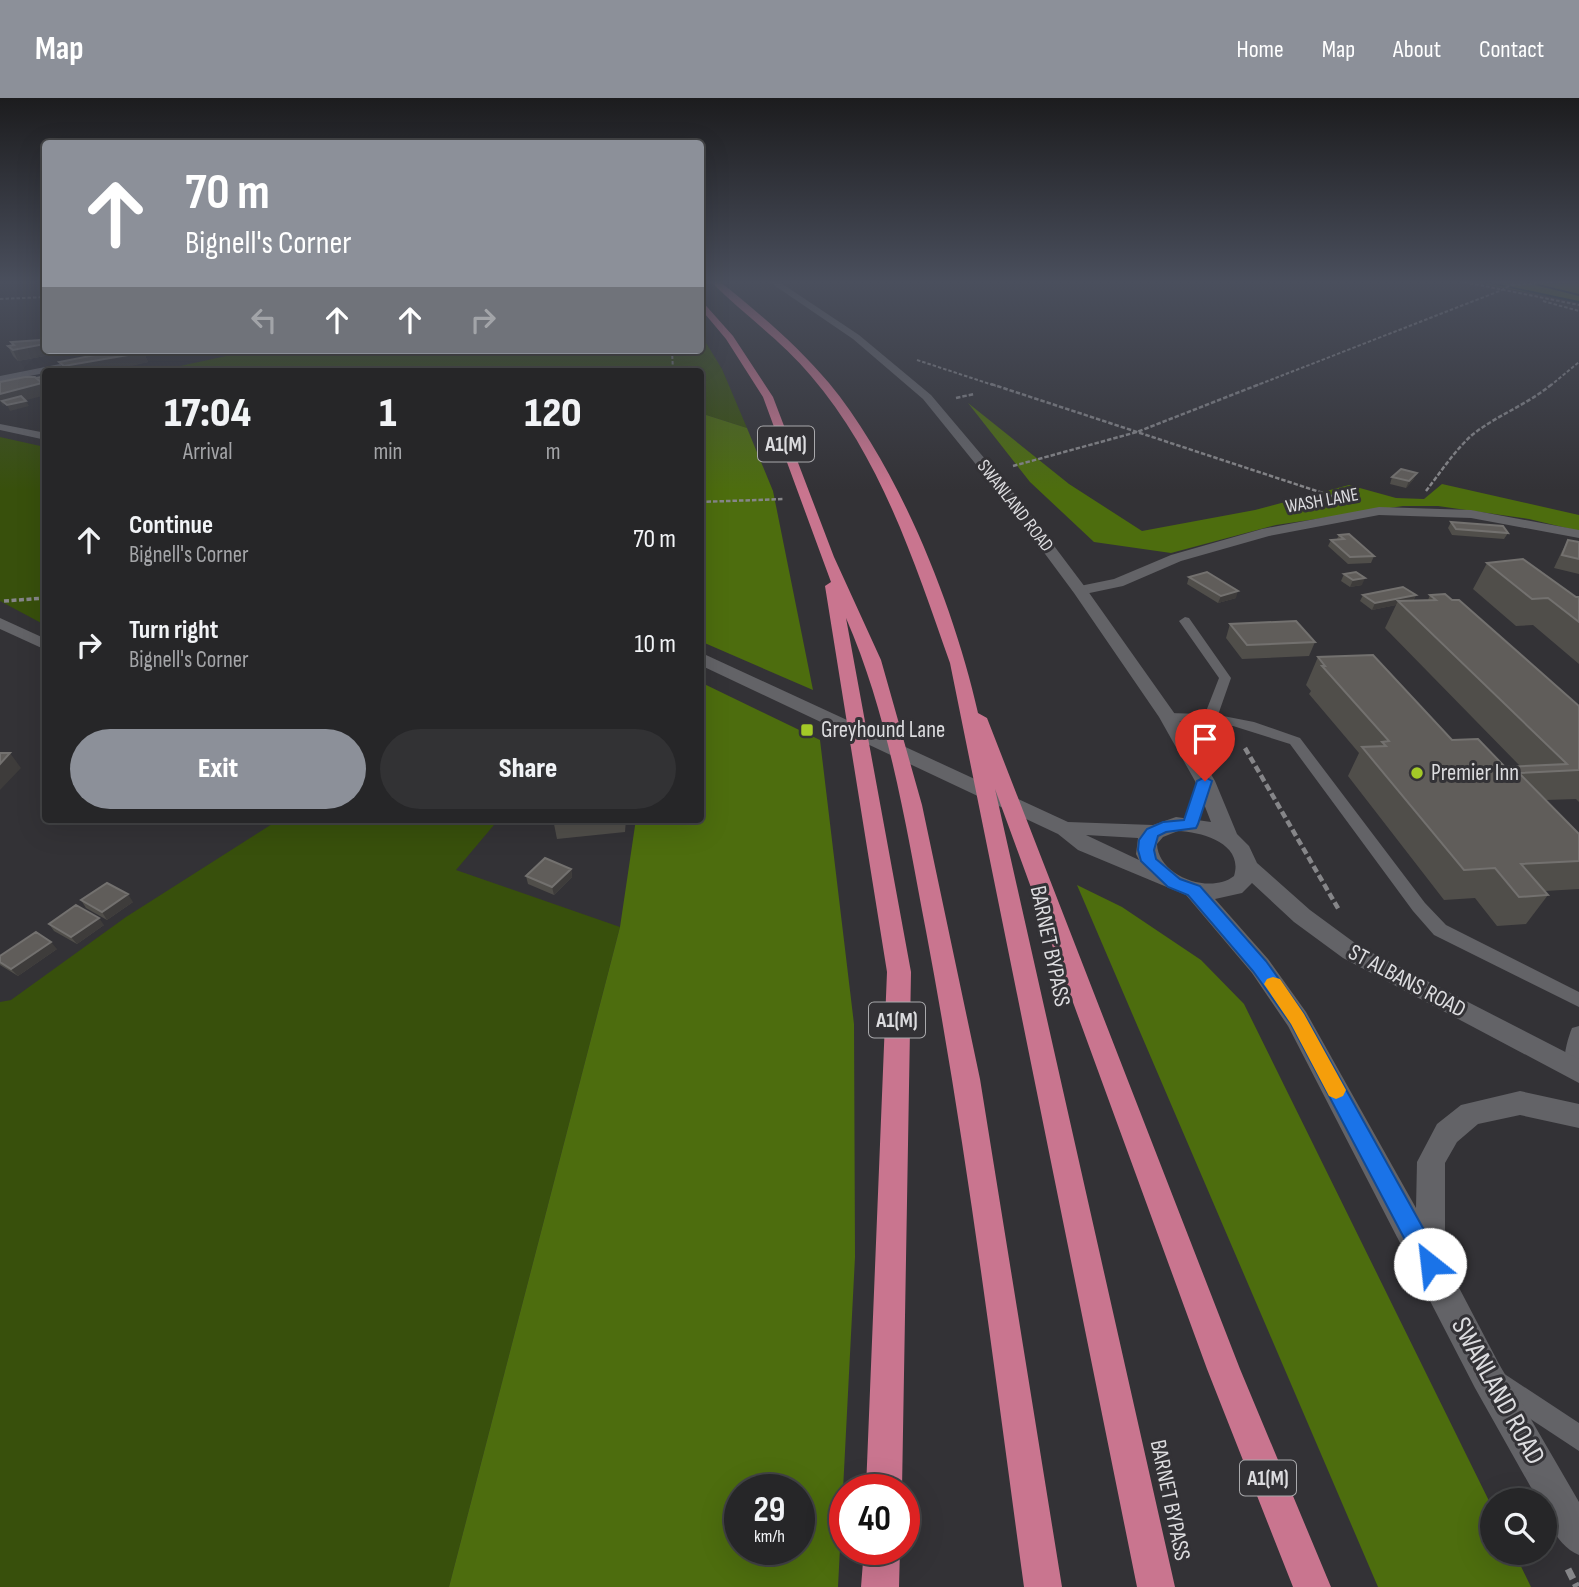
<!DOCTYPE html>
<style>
body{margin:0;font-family:"Sofia Sans Condensed",sans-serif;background:#323234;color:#f1f3f6;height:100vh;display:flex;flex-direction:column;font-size:26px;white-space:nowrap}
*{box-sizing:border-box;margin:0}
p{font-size:23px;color:#a4a5a8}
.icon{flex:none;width:38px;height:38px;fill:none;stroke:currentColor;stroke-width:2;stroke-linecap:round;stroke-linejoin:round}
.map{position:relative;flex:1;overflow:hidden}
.drawer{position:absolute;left:42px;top:270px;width:662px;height:455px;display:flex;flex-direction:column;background:#262628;border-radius:7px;box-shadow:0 7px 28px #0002,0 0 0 2px #424345}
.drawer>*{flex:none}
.guide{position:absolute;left:42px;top:42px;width:662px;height:214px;border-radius:7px;box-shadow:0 7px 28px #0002,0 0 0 2px #424345;background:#8c9099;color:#fff;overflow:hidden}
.buttons{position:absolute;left:1480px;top:1390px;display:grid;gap:14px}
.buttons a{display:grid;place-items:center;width:77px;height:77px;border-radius:50%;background:#262628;box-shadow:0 7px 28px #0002,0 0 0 2px #424345;font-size:35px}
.speed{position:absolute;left:724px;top:1376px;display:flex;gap:14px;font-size:35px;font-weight:700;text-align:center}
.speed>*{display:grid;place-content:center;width:91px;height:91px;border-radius:50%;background:#262628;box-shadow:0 7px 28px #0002,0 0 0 2px #424345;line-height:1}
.speed small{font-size:18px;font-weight:400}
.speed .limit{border:10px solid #d22;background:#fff;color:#111}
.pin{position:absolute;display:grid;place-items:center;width:60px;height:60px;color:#fff;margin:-72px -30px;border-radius:50% 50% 50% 0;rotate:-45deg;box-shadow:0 0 7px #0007}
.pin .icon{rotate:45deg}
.me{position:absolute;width:77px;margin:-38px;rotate:331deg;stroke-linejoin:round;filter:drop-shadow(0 0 5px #0008)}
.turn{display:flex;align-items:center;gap:24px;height:147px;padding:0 28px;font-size:32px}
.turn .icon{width:91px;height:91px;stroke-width:2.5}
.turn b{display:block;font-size:49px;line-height:60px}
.lanes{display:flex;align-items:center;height:66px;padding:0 28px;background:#0003;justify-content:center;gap:35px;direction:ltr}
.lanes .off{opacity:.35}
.eta{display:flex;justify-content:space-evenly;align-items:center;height:119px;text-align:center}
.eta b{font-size:42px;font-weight:800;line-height:49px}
.button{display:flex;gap:14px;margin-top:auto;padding:14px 28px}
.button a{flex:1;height:80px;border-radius:42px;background:#8c9099;color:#fff;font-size:28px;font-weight:800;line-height:80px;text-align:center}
.button a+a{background:#323234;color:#f1f3f6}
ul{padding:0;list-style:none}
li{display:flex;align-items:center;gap:21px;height:105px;padding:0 28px}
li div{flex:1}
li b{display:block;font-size:26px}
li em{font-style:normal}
header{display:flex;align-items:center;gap:42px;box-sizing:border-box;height:98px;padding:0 35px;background:#8c9099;color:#fff}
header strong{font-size:33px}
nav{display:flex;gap:38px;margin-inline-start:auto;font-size:24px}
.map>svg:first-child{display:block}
.green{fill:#38500c}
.forest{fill:#4d6d0e;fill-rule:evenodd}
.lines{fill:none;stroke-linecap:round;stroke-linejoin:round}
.stream{fill:#002432;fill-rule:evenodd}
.path-far4{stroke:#868689;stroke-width:2;stroke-dasharray:3.5 2;stroke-linecap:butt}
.path-far3{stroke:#868689;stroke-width:2.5;stroke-dasharray:4.5 2;stroke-linecap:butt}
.path-far2{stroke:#868689;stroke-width:3.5;stroke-dasharray:5 2.5;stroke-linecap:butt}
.path-far1{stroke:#868689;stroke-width:4.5;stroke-dasharray:7 3.5;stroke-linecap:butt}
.path{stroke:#868689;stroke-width:7;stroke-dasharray:11 5;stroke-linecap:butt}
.service{fill:#636367;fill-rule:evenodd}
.minor{fill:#636367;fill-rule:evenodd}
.tertiary{fill:#636367;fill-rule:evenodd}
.motorway{fill:#c9758f;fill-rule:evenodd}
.wall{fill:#504e4a}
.shaded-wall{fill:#3e3c3b}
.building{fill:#605d5a;stroke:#73716f;stroke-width:2}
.route{fill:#1a73e8;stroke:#114b97;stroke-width:2}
.slow{fill:#f59e0b}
.poi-dot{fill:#a3c927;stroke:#333236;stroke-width:2.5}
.labels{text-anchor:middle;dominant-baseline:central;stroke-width:6;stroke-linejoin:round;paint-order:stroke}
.far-street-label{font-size:19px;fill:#dcdcdf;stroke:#333236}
.shield{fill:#333236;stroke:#a9a9ac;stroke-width:2}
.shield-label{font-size:21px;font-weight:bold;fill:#dcdcdf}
.poi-label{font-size:23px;fill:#dcdcdf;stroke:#333236;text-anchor:start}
.street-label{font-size:23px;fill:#dcdcdf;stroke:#333236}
.near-street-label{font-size:28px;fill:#dcdcdf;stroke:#333236}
</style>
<header>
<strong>Map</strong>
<nav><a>Home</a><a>Map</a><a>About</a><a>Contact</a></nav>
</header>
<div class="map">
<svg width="1579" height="1489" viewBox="0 0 1579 1489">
<rect width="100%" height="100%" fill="#333236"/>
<path class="green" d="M700,235L722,271L747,330L700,315V273H157L254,252H349L364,255L378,252H700Z
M0,339L45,349V527L0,503Z
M280,721H499L456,772L620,829L449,1489H0V904L11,902L126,819Z"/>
<path class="forest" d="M1468,183H1571L1579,186V204Z
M968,305L1069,386L1142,433L1255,412L1349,387L1396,400L1424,401L1442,386L1579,417V433L1529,421L1438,408H1403L1276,427L1171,455L1094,444L1030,384Z
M700,315L747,330L773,393L813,592L700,543Z
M700,584L820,642L854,926L855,1159L838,1489H449L620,829L636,721H700ZM740,1391H800V1451H740Z
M1077,787L1122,809L1201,862L1244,906L1493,1411V1454H1514L1531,1489H1378Z"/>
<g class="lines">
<path class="stream" d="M1477,183H1485L1579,203V205Z
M1519,183H1526L1579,196V198Z"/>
<path class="path-far4" d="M1459,183L1579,207
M1512,187L1571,183
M0,201L46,199
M1543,203L1579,213
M672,252L673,273
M917,262L996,288
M1255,288L1502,192L1517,183
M1550,288L1579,264"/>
<path class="path-far3" d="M991,286L1338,400
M956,300L974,296
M1013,368L1137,334L1260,286
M1426,393C1440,375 1455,352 1472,337C1497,317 1527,307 1552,286
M700,404L784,401"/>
<path class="path-far2" d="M4,503L46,500"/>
<path class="path-far1" d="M1245,650L1339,812"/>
<path class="path" d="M1568,1471L1577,1489"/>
<path class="service" d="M1185,519L1189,520L1231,580L1218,617L1254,624L1300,640L1425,805L1446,827L1579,894V909L1434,837L1413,813L1290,646L1233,628L1163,622L1161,619L1168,615L1205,616L1219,580L1179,523Z
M1579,928V977L1573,979L1566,977C1561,966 1567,942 1572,930Z
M1503,1275L1579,1325V1353L1494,1297L1490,1288L1494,1279Z"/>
<path class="minor" d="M90,260L95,263L94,265L0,284V278Z
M1379,409L1471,412L1579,432V440L1471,420L1379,417L1269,438L1181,463L1123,488L1080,497L1072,492L1075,489L1114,481L1171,457L1262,431Z
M0,520L46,541V552L0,531Z"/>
<path class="tertiary" d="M768,183H778L859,237L931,297L1018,400L1085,489L1177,619L1215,683L1237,736L1249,748L1257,765L1310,812L1359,848L1579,961V985L1343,860L1294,824L1252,785L1242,795L1215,801L1268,861L1306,914L1416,1110L1417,1064L1437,1026L1461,1007L1520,993L1579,1006V1030L1520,1017L1478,1026L1457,1044L1445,1065V1163L1499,1266L1579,1404V1457C1559,1449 1545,1423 1545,1402H1538L1475,1290L1288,928L1252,875L1186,797L1078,752L1058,736L700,567V556L706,557L1068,724L1153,727L1176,719L1211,724L1195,683L1159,619L1074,495L1008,406L923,301L853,241ZM1178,733C1203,734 1244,746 1234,778C1210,797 1158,778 1157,746L1163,739ZM1086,737L1138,740L1136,756L1139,762Z
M0,326L46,335V342L0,332Z"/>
<path class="motorway" d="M710,183H719C758,214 797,247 829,285C899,370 954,508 978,615L987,620L1240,1271L1331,1489H1293L1207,1271L995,691L1175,1489H1137L950,565C915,466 881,359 811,278C781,242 743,216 710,183Z
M700,201L733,238L773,299L834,459L881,562L922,707L980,981L1062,1489H1024C994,1270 967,1050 926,833C906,728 889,619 846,520L911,874L902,1391H866L887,874L825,488L831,484L763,299L726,241L700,210Z
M864,1451H900L899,1489H861Z"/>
</g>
<path class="wall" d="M11,244L50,257L18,263L13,258L8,248L13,247Z
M143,253L148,264L103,273H64L59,264Z
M46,298V308L41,299Z
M1392,379L1414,381L1406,390L1390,386Z
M1451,424L1508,435L1504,441L1452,437L1448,430Z
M1339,437L1374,458L1371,465L1348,466L1328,448L1331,442L1337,441Z
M1568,442L1579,444V476L1554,470L1561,455Z
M1487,465L1576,499H1579V566L1533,527L1516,528L1473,491Z
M1344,476L1362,487L1350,489L1341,483Z
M1189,479L1236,500L1218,505L1187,486Z
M1363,497H1416L1413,503L1428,502L1430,497L1579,608V704L1576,701L1546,702L1579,736V791L1545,793L1548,797L1526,826L1497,828L1475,800L1444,802L1348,678L1359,655L1309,596L1311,593L1306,587L1318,559L1452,642L1505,669L1520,668L1385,530L1396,507L1372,512L1360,503Z
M1230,526L1315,544L1309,558L1242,561L1226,540Z
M554,721H626L625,734L557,741L554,726Z
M571,771L572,779L554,797L528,786L526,778Z
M81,802L133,804L107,822L86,810Z
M49,826L104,827L77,846L54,833Z
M57,851L18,878L0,867V858Z"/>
<path class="shaded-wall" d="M45,246L46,252H48L50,257L18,263L13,252Z
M56,252H73L57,255Z
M143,253L148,264L132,268L103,273H67L64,268Z
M46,283V289L44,290L46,297L7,307L2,303L4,307L3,308L0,303V296Z
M26,303L29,308L10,313L7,307Z
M1417,375L1414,381L1406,390L1409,383Z
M1365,480L1362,487L1350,489L1353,482Z
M1238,493L1236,500L1218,505L1221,498Z
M1416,497L1412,504L1398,503L1396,507L1372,512L1375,505Z
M10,655L21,670L0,692V666Z
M571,771L572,779L554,797L552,789Z
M128,796L133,804L107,822L102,814Z
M99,820L104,827L77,846L71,839Z
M51,844L57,851L18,878L11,871Z"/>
<path class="building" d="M40,242L45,246L13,252L8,248L14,247L11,244Z
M121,252H142L143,253L128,257L64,268L59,264Z
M46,278V283L41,284L36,280Z
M25,279H35L42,285L0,296V284Z
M21,298L26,303L7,307L2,303Z
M1401,371L1417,375L1409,383L1392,379Z
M1451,424L1503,428L1508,435L1456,431Z
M1349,436L1374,458L1350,459L1331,442L1344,441L1339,437Z
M1568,442L1579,444V461L1562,457Z
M1523,461L1576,499H1579V524L1548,500L1532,501L1487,465Z
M1207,474L1238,493L1221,498L1189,479Z
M1356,474L1365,480L1353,482L1344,476Z
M1403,489L1416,497L1375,505L1363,497Z
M1445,496L1452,502H1459L1579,608V672L1519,675L1579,736V763L1521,766L1548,797L1519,799L1495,770L1464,772L1362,649L1386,648L1382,644L1389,643L1322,568H1325L1318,559L1373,557L1452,642L1478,641L1505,669L1567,666L1398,503L1436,502L1430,497Z
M1296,523L1315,544L1247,547L1230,526Z
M0,655H10L0,666Z
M554,721H602L554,726Z
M545,760L571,771L552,789L526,778Z
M107,785L128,796L102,814L81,802Z
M76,807L99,820L71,839L49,826Z
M36,834L51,844L11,871L0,864V858Z"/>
<linearGradient id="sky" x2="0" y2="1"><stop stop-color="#1c1c1e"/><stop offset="0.47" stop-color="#4a4f5d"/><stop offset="1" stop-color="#4a4f5d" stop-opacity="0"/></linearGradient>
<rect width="1579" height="392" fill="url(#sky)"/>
<path class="route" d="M1205,679L1212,683L1198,726L1196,730L1166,734L1158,738L1154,752L1156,761L1180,781L1200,788L1266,863L1304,916L1438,1157L1442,1166L1438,1174L1430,1177L1422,1174L1291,926L1278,908L1253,873L1188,797L1168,789L1141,763L1138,752L1139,742L1147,731L1163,724L1184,722L1197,683Z"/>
<path class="slow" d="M1273,879L1280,881L1304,916L1346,992L1343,998L1336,1001L1329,998L1291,926L1264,886L1267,881Z"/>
<g class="poi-dot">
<rect x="800" y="625" width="14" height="14" rx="3.5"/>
<circle cx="1417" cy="675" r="7"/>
</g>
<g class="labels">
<g class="far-street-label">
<text transform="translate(1322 403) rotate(-10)">WASH LANE</text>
<text transform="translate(1015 408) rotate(52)">SWANLAND ROAD</text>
</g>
<g class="shield">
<rect x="758" y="328.5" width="56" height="35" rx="5"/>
<rect x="869" y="904.5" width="56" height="35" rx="5"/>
<rect x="1240" y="1362.5" width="56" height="35" rx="5"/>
</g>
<g class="shield-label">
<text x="786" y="346">A1(M)</text>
<text x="897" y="922">A1(M)</text>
<text x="1268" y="1380">A1(M)</text>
</g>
<g class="poi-label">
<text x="821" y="632">Greyhound Lane</text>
<text x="1431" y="675">Premier Inn</text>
</g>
<g class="street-label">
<text transform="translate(1050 848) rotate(78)">BARNET BYPASS</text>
<text transform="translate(1407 883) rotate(28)">ST ALBANS ROAD</text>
<text transform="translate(1170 1402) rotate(78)">BARNET BYPASS</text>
</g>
<g class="near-street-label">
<text transform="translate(1498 1293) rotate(61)">SWANLAND ROAD</text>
</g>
</g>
</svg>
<div class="buttons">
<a><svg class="icon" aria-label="search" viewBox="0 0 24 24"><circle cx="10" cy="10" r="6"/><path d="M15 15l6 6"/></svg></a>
</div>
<div class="speed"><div>29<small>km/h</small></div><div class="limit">40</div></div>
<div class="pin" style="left:1205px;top:683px;background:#d93025"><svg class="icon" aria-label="arrive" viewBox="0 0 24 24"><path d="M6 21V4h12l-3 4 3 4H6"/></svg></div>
<svg class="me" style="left:1430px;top:1166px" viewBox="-20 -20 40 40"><circle r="19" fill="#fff"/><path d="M0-13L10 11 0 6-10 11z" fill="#1a73e8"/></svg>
<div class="guide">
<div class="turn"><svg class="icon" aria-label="ahead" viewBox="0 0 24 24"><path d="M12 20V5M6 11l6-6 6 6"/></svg><div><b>70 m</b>Bignell's Corner</div></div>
<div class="lanes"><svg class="icon off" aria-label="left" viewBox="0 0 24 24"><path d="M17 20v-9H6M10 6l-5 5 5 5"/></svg><svg class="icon" aria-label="ahead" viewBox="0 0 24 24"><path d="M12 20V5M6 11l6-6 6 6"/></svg><svg class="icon" aria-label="ahead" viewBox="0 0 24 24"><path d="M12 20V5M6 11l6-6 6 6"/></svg><svg class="icon off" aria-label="right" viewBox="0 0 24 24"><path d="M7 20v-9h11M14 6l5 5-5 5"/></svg></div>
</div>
<section class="drawer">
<div class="eta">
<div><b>17:04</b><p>Arrival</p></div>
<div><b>1</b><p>min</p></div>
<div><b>120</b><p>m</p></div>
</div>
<ul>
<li><svg class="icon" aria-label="ahead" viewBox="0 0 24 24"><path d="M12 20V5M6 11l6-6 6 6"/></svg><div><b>Continue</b><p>Bignell's Corner</p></div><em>70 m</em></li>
<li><svg class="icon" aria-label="right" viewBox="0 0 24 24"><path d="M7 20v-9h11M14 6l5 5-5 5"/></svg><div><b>Turn right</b><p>Bignell's Corner</p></div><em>10 m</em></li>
</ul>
<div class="button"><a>Exit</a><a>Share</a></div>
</section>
</div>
